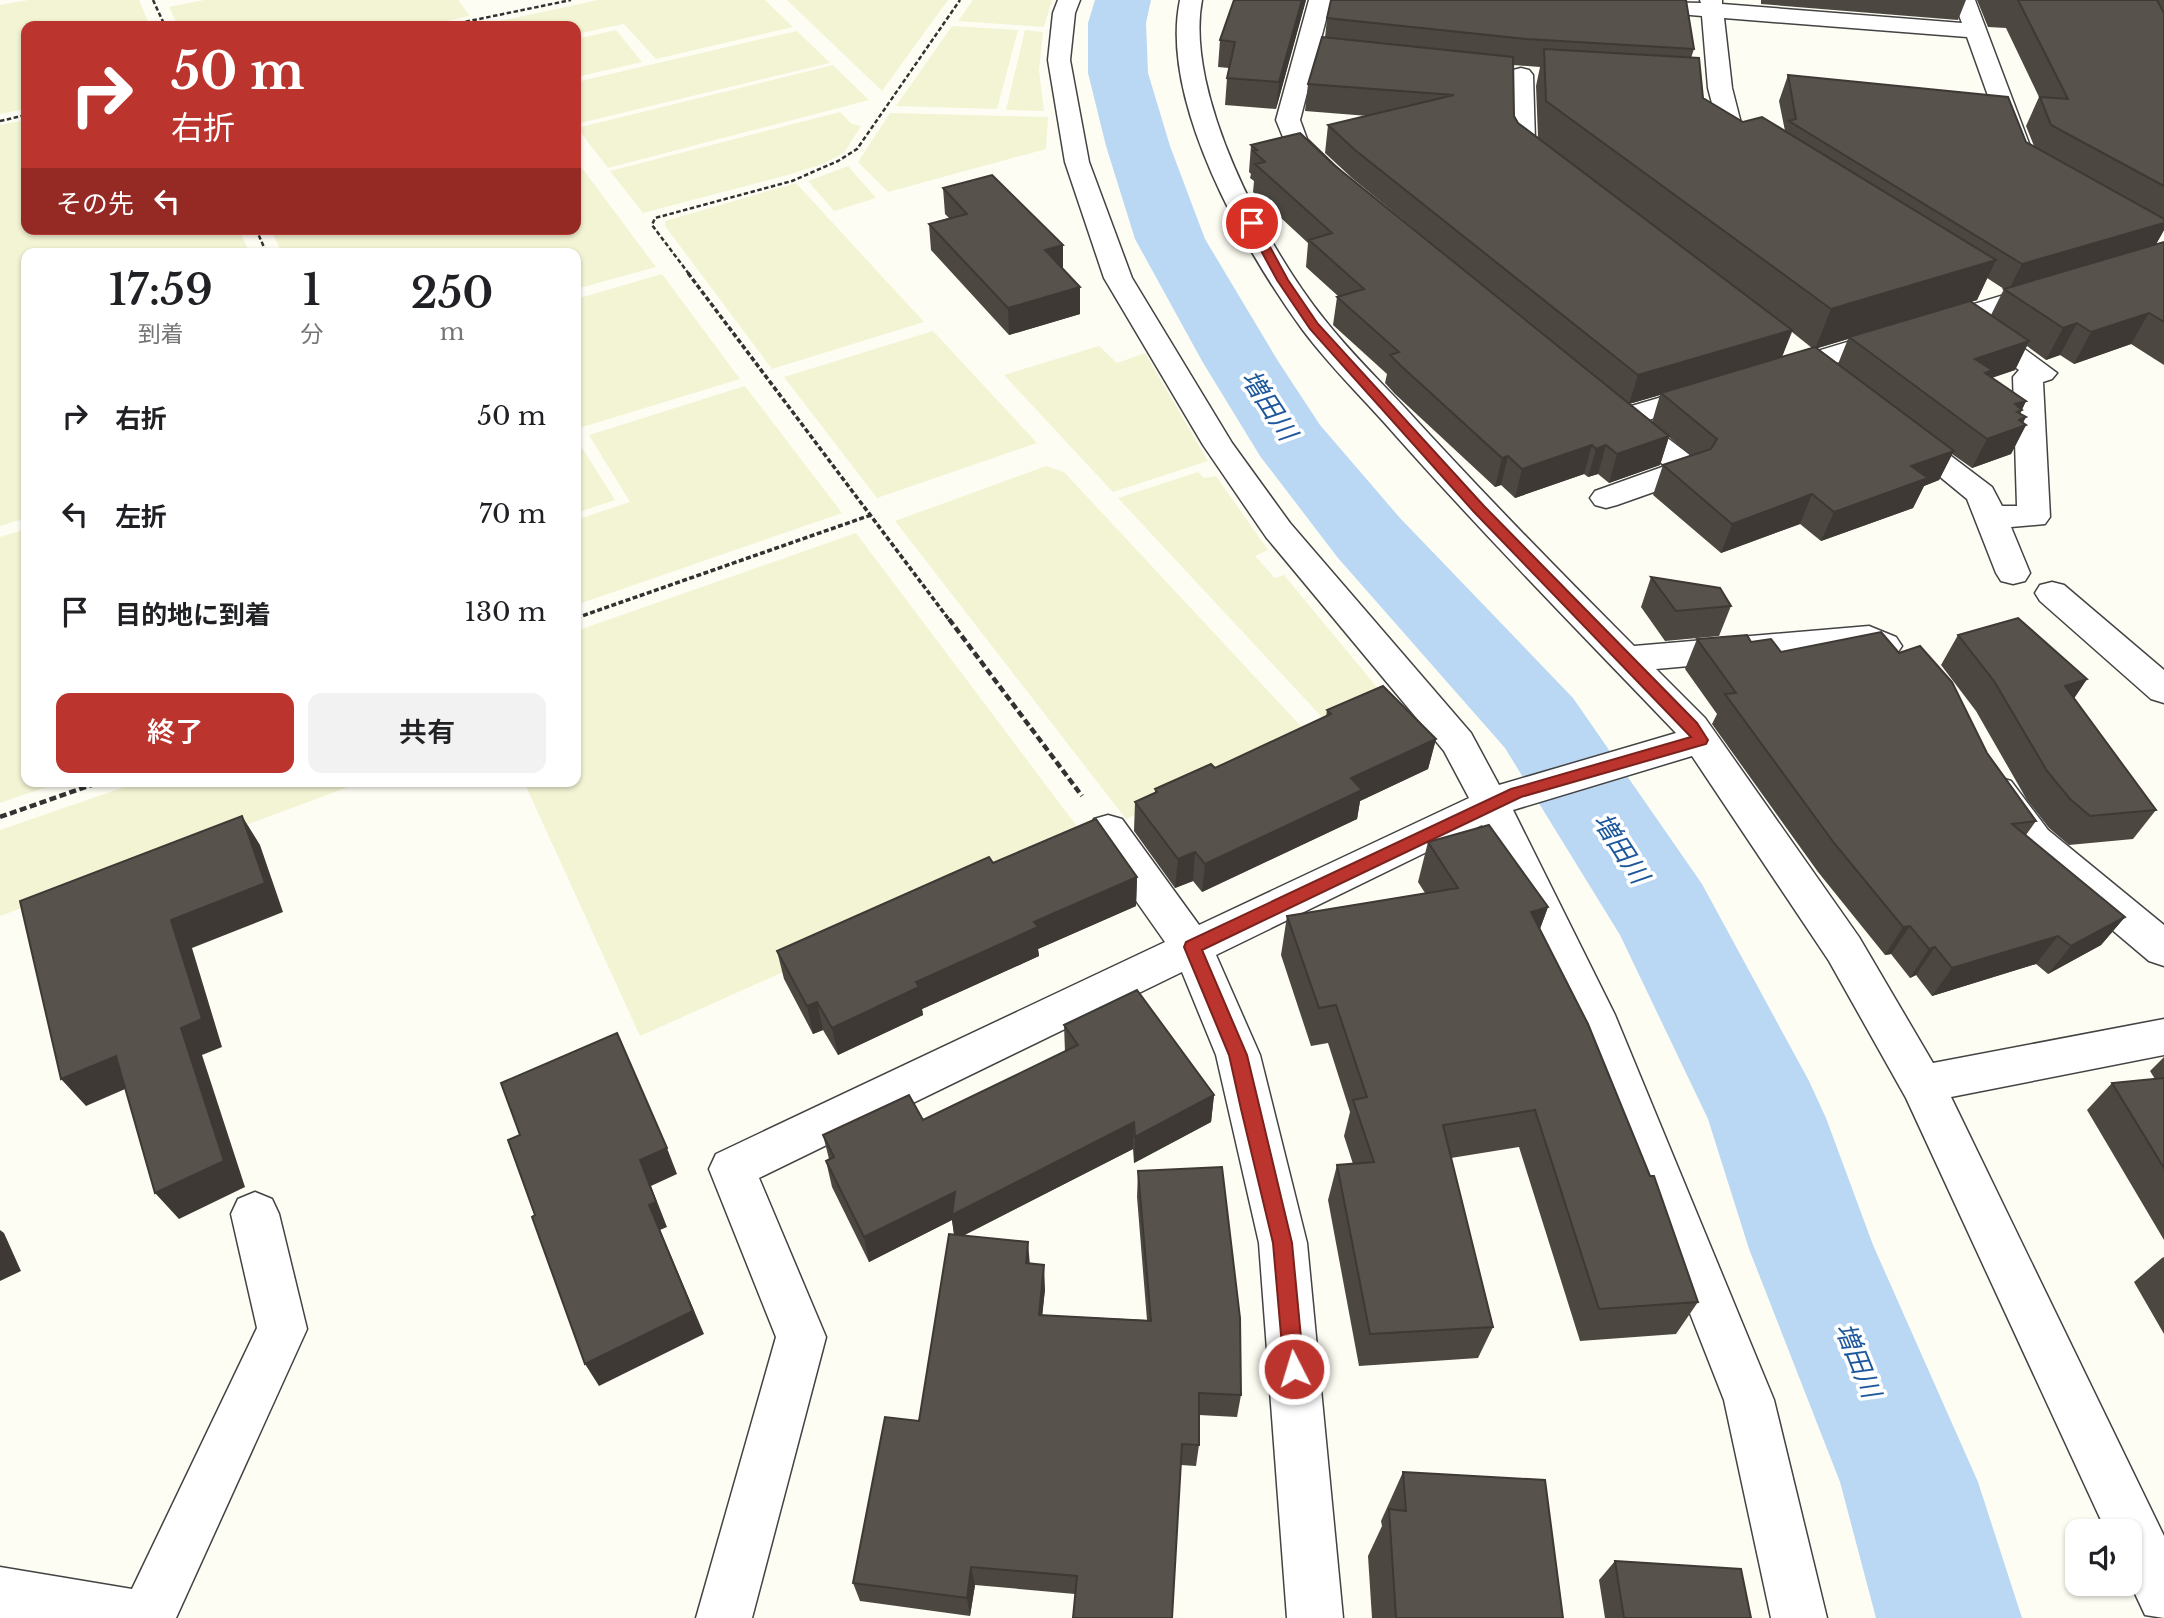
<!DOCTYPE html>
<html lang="ja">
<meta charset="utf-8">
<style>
body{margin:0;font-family:"Libre Baskerville","Noto Sans JP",serif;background:#f2f2f2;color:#202124;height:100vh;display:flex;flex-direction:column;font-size:26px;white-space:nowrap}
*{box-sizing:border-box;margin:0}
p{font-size:23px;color:#757577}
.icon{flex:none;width:38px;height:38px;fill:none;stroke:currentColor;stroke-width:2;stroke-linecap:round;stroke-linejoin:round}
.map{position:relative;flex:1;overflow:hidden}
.panel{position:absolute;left:21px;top:248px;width:560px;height:539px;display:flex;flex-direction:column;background:#fff;border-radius:14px;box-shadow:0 2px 5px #0004}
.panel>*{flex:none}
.top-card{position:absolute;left:21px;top:21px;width:560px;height:214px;border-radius:14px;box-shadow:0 2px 5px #0004;background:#bb342d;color:#fff;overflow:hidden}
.fabs{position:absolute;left:2065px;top:1519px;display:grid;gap:14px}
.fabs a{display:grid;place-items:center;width:77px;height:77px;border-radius:14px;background:#fff;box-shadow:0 2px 5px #0004;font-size:35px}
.pin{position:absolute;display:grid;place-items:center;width:60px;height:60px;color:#fff;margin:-30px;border:4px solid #fff;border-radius:50%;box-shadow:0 2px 7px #0007}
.me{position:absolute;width:77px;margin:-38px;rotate:355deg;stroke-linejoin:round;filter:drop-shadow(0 0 5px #0008)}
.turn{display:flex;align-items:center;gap:24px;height:147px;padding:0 35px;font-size:32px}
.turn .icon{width:91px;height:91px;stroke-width:2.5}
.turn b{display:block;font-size:49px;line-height:60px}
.then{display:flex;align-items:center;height:66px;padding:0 35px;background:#0003;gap:14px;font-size:26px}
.eta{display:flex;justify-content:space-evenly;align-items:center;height:119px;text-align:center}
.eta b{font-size:42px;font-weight:600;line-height:49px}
.action{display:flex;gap:14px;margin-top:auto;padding:14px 35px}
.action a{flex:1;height:80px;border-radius:14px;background:#bb342d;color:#fff;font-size:28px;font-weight:600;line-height:80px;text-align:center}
.action a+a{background:#f2f2f2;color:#202124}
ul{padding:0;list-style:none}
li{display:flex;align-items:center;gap:21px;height:98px;padding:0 35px}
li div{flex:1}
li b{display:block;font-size:26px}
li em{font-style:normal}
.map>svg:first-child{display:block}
.farmland{fill:#f3f4d4}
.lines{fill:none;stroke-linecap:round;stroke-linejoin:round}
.river{fill:#bad8f4;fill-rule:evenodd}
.minor-casing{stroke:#434343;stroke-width:3}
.path-far2{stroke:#323232;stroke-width:2.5;stroke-dasharray:4.5 2.5;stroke-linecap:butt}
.path-far1{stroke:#323232;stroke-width:3.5;stroke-dasharray:5 2.5;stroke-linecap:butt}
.path{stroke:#323232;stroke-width:4.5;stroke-dasharray:7 3.5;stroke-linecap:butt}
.minor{fill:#fff;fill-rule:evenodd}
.wall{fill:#4c4741;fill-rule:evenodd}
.shaded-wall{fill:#3e3935}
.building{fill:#58524c;stroke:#3e3935;stroke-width:2}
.route{fill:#bb342d;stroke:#7a221d;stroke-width:2}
.labels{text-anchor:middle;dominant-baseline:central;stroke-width:7;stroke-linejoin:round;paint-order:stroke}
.water-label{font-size:26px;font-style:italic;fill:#1d589d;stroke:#fff}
</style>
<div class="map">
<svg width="2164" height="1618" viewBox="0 0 2164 1618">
<rect width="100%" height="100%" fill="#fefdf3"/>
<path class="farmland" d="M28,0H139L150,26H26V109L0,114V5Z
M204,0H458L470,16L422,26H178L169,7Z
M598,0H765L793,27L656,59L624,24L576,34V26H499L495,22Z
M787,0H948L882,91Z
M973,0H1052L1044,27L958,21Z
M952,26L1018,30L997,109L896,106Z
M616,30L642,62L576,77V39Z
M1025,30L1043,32L1039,70L1044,111L1006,110Z
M797,31L830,63L576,124V82Z
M833,65L869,100L608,168L577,128Z
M840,112L852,124L861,126L844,153L820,165L784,176L643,213L610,171Z
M890,113L1048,117L1046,149L888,192L858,162Z
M26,120V229H239L250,254H26V518L0,526V125Z
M576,160L656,267L576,289V254H282L271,229H576Z
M848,166L876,198L834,211L808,181Z
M796,183L924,322L772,369L665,226V221Z
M662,274L740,379L576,429V299Z
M933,331L1037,443L877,498L784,377Z
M1099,346L1117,363L1145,353L1208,461L1113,492L1004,375Z
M745,386L842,513L576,605V520L630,502L589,435Z
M576,438L615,500L576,513Z
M1046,466L1064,472L1311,737L1126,819L895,521Z
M1198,472L1204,478L1216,476L1268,550L1255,556L1275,578L1284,575L1389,702L1332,728L1118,498Z
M26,529V782H61L0,803V537Z
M856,533L1085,837L640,1036L524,782H576V631Z
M139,782H362L0,916V830Z"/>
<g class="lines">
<path class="river" d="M1095,0H1151L1146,23L1148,73L1170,146L1205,239L1278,361L1320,425L1400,518L1573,698L1702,884L1809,1081L1826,1118L1873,1245L1978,1482L2022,1618H1876L1840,1482L1749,1249L1708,1119L1620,935L1505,748L1338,558L1260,456L1202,361L1135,239L1106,146L1088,73V23Z"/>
<defs>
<path id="minor" d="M1058,0H1080L1075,13L1070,60L1089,162L1132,278L1232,443L1290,523L1471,733L1499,785L1676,733C1582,635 1487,538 1397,437C1366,401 1330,367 1302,329C1244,249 1159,101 1180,0H1202C1184,93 1266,247 1324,319C1349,351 1379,380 1406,409C1480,490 1556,568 1634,646L1869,626L1896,637L1902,646L1896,655L1884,658L1864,650L1656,669L1705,718L1859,937L1933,1063L2164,1019V1055L1951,1097L2164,1536V1618L2145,1615L2130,1583V1531H2106L1906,1098L1829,961L1692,756L1513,810L1615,1015L1774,1400L1827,1618H1771L1724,1400L1573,1015L1482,825L1216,955L1260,1055L1307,1243L1343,1618H1287L1259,1243L1216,1055L1182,972L759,1178L826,1337L752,1618H696L776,1337L709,1169L716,1154L1165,942L1094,841L1089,830L1094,819L1108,815L1122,819L1199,925L1469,798L1444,751L1266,537L1203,445L1104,278L1065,162L1048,60L1053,13Z
M1309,0H1331L1300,120L1307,139L1340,171L1336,176H1318L1287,147L1276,120Z
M1573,0L1701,3L1700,0H1722V4L1962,23L1953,0H1975L2030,146L2027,151H2009L2006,146L1967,37L1724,18L1732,88L1742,127L1771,148L1768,153H1750L1719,130L1708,88L1702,16L1584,6Z
M1521,68L1529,70L1533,75L1535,140L1562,163L1559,168H1541L1511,143L1509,75L1513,70Z
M2044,283L2054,285L2058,291L2054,297L1979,320L1988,322L2057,373L2052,379L2043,382L2050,517L2045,524L2011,527L2030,573L2025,581L2013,584L2001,581L1996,573L1967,499L1888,434L1892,428L1903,425L1914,428L1992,487L2002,506H2017L2013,377L2019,370L1968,334L1964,328L1967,323L1777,381L1767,378L1762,372L1767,366Z
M1706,384L1717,387L1721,393L1717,399L1645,421L1699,462L1704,469L1699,476L1617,505L1606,508L1595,505L1590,498L1595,491L1665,466L1585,402L1581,396L1585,390C1604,385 1614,395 1628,407Z
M2052,582L2064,585L2164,670V703L2151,699L2040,601L2035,593L2040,585Z
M1998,777L2011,781L2048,830L2164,925V966L2149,961L2020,852L1979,791L1985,781Z
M255,1192L272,1199L279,1214L307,1329L176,1618H0V1567L132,1589L257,1328L231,1214L238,1199Z"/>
</defs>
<use href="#minor" class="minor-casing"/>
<path class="path-far2" d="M153,0L165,26
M445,26L571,0
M0,121L26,115
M256,229L267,254
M689,274L652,225L655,218L792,181L838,161L857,149L960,0"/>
<path class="path-far1" d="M688,273L950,621
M576,618L871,515"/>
<path class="path" d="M949,619L1082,796
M0,817L100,782"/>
<use href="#minor" class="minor"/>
</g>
<path class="wall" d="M1306,0L1276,109L1225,105L1227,78L1229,68L1218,67L1220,40Z
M1761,0H1966L1958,20L1761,4Z
M1977,0H2164V230L2156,244L2164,242V365L2131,344L2074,364L2060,355L2046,360L2027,346L2015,370L1992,378L2026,401L2020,414L2023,422L2026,425L2011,454L1972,468L1952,454L1939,480L1924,486L1913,508L1821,541L1800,524L1721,553L1653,495L1663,465L1691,456L1669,437L1660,465L1609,483L1598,474L1588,477L1584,474L1515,498L1501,485L1495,487L1395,394L1385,383L1387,374L1333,325L1337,297L1338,296L1306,267L1308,243L1253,192L1254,181L1250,178L1251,174L1249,172L1251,145L1334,165L1521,317L1352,178L1325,153L1328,125L1368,116L1305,111L1308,84L1325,38L1327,18L1694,49L1691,58L1703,98L1743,122L1785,131L1779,101L1788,75L2026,142L2034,146L2026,126L2039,97L2006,28L1988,27ZM1513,65L1540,67L1536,86L1538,137L1518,123L1514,116ZM1987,278L2004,289L1991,315L1971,302L1977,300ZM1792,332L1812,348L1782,357ZM1848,339L1838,364L1817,348ZM1660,395L1652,422L1629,404Z
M943,188L1063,245V269L1080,287V314L1009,335L931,250L929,224L949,218L945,214Z
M1651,577L1731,606L1719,636L1665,641L1641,607Z
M1958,635L2087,679L2074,698L2156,810L2133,839L2069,845L2049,828L2027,800L1976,711L1941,665Z
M1697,639L1751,642L1781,652L1987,753L2036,821L2026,835L2125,917L2101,945L2048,974L2036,964L1932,996L1916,975L1910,978L1891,954L1885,955L1818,872L1712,724L1717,714L1685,669Z
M1327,710L1436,739L1428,769L1360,801L1357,819L1202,892L1193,881L1175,888L1134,831L1135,802L1155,793V789L1215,768L1326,717Z
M1428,842L1548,907L1540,929L1698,1302L1676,1334L1580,1341L1519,1147L1451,1158L1493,1327L1478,1358L1359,1366L1328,1200L1337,1165L1353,1164L1344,1136L1350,1112L1328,1043L1311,1046L1281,955L1287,916L1425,893L1418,882Z
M993,863L1137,877L1136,906L1038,949L1039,956L922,1009L923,1015L838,1055L823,1030L813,1034L784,979L777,951Z
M1064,1025L1214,1095L1211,1122L1134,1163L1133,1149L964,1235L1029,1263L1045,1289L1042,1315L1147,1320L1137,1197L1138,1171L1241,1395L1237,1417L1199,1415V1445L1196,1466L1181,1465L1075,1594L975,1585L970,1616L860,1601L853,1583L919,1421L954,1235L952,1220L869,1262L832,1187L826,1161L829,1159L823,1135L923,1120L1065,1052Z
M2164,1057V1240L2087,1110L2112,1083L2155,1079L2150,1071Z
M2164,1257V1334L2134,1282L2162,1258Z
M1403,1472L1563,1618H1372L1368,1556L1382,1526L1381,1521Z
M1615,1561L1751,1618H1605L1599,1580Z"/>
<path class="shaded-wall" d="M1302,0H1306L1276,109L1279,82Z
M2164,223V230L2154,248L2008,291L2022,264Z
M1063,245V272L1045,250Z
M1996,260L1977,300L1851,338L1849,337L1848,339L1815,349L1831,309Z
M1080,287V314L1009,335L1008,308Z
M2149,313L2131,344L2074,364L2091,332Z
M2077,323L2060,355L2046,360L2063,328Z
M1792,330L1781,359L1661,393L1660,395L1629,404L1638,375Z
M2029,341L2015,370L1987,379L1975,359Z
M2026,401L2012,430L2019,420L2026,417L2021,427L2026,425L2011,454L1972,468L1987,439L2015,404Z
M1669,436L1660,465L1609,483L1617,454Z
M1592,445L1584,474L1515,498L1522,469Z
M1606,445L1598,474L1588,477L1596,449Z
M1954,451L1939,480L1924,486L1913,508L1821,541L1834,512L1911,466Z
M1508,456L1501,485L1495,487L1502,458Z
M1812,494L1800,524L1721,553L1732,524Z
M2087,679L2067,709L2065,686Z
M1436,739L1428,769L1360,801L1357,819L1202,892L1205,864L1351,778Z
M242,816L260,845L283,912L192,948L222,1047L202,1055L245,1187L179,1219L155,1193L181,1028L171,920Z
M1195,852L1193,881L1175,888L1178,859Z
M1137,877L1136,906L1038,949L1039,956L922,1009L923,1015L838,1055L832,1028L916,982L1034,922Z
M1548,907L1533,947L1531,912Z
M2125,917L2101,945L2048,974L2071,946Z
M1910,926L1891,954L1885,955L1903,927Z
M2058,936L2036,964L1932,996L1952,968Z
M1935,947L1916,975L1910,978L1929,949Z
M817,1002L823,1030L813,1034L807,1006Z
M116,1056L139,1083L86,1106L61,1079Z
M1214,1095L1211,1122L1134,1163L1135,1137Z
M1134,1122L1133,1149L955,1240L952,1220L869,1262L864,1237L955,1192Z
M667,1148L677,1174L651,1186L667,1227L660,1230L704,1334L599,1386L585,1364L640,1160Z
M0,1230L4,1233L21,1271L0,1281Z
M1028,1242L1030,1266L1026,1263Z
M1044,1265L1045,1289L1040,1338L1039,1315Z
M971,1567L975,1585L970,1616L967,1598Z"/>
<path class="building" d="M1234,0H1302L1279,82L1227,78L1235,42L1220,40Z
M1331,0H1686L1694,49L1527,39L1327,18Z
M2018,0H2157L2164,13V186L2051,125L2040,97L2068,99Z
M1322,37L1513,57L1514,116L1518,123L1792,330L1638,375L1355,150L1328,125L1454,95L1308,84Z
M1544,49L1699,58L1703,98L1743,122L1762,117L1996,260L1831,309L1546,101Z
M1788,75L2008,97L2026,142L2164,219V223L2022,264L1789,121L1796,119Z
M1300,133L1334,165L1669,436L1617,454L1606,445L1596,449L1592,445L1522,469L1508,456L1502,458L1400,365L1390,355L1399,352L1337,297L1364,289L1309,240L1332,233L1255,164L1265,162L1253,151L1257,150L1251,145Z
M992,175L1063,245L1045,250L1080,287L1008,308L929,224L967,214L943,188Z
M2164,242V322L2149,313L2091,332L2077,323L2063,328L2004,289Z
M1970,301L2029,341L1975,359L1992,370L1985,373L2026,401L2015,404L2022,410L2017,412L2026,417L2019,420L2026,425L1987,439L1849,337Z
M1815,347L1954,451L1911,466L1928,478L1834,512L1812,494L1732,524L1663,465L1711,449L1717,439L1661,393Z
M1651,577L1720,588L1731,606L1676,611Z
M2018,618L2087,679L2065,686L2156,810L2090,816L2070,799L2047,771L1994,681L1958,635Z
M1881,632L1899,653L1920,646L1952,682L1987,753L2036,821L2012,824L2125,917L2071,946L2058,936L1952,968L1935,947L1929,949L1910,926L1903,927L1834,843L1725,694L1736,693L1697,639L1747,635L1751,642L1771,639L1781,652Z
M1383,686L1436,739L1351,778L1362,790L1205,864L1195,852L1178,859L1135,802L1157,792L1155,789L1211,764L1215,768L1331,714L1327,710Z
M242,816L265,883L171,920L202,1019L181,1028L224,1161L155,1193L116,1056L61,1079L20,901Z
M1096,819L1137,877L1034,922L1038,927L916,982L919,987L832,1028L817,1002L807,1006L777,951L989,857L993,863Z
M1489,825L1548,907L1531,912L1588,1024L1650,1176H1654L1698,1302L1599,1309L1535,1110L1443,1125L1493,1327L1370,1334L1337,1165L1374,1162L1353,1100L1367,1097L1336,1005L1319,1008L1287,916L1458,888L1428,842Z
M1137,990L1214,1095L1135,1137L1134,1122L952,1215L955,1192L864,1237L826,1161L834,1157L823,1135L909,1095L923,1120L1078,1045L1064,1025Z
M617,1033L667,1148L640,1160L656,1202L649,1205L693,1311L585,1364L532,1217L535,1215L508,1140L520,1135L501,1083Z
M2164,1078V1168L2112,1083Z
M1222,1167L1240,1318L1241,1395L1199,1393V1445L1182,1444L1172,1618H1073L1077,1576L971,1567L967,1598L853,1583L885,1417L919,1421L949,1234L1028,1242L1026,1263L1044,1265L1039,1315L1151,1321L1138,1171Z
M1403,1472L1545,1480L1563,1618H1396L1389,1509L1406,1511Z
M1615,1561L1741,1569L1751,1618H1624Z"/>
<path class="route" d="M1252,220L1257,223L1288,280L1318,324L1484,506L1697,723L1708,740L1706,744L1521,797L1202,950L1247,1055L1260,1109L1292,1243L1304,1369L1301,1376L1294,1379L1287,1376L1284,1369L1273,1243L1241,1109L1229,1055L1184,947L1186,942L1511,789L1691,737L1474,512L1310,329L1277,280L1246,223Z"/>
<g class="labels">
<g class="water-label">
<text transform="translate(1269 405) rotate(57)">増田川</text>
<text transform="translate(1621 848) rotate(57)">増田川</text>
<text transform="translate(1858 1360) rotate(68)">増田川</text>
</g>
</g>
</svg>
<div class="fabs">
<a><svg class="icon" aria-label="sound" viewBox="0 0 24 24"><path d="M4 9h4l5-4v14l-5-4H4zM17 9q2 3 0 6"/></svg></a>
</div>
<div class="pin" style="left:1252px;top:223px;background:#d93025"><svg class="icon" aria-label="arrive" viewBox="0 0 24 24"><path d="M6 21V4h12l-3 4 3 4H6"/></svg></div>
<svg class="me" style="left:1294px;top:1369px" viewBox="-20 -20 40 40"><circle r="17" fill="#bb342d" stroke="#fff" stroke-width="3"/><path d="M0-11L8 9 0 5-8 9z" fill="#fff"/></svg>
<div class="top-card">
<div class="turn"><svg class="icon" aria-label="right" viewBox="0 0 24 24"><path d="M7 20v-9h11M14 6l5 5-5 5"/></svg><div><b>50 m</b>右折</div></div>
<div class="then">その先<svg class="icon" aria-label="left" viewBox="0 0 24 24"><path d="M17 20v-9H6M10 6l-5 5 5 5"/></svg></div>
</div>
<section class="panel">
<div class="eta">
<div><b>17:59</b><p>到着</p></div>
<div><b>1</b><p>分</p></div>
<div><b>250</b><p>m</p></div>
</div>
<ul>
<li><svg class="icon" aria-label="right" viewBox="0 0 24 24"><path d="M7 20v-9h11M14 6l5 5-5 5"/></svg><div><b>右折</b></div><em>50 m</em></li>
<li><svg class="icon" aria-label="left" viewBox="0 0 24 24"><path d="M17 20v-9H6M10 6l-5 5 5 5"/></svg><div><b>左折</b></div><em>70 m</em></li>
<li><svg class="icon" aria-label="arrive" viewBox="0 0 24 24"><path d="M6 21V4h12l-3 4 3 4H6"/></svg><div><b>目的地に到着</b></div><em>130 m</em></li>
</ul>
<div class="action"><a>終了</a><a>共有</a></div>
</section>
</div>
